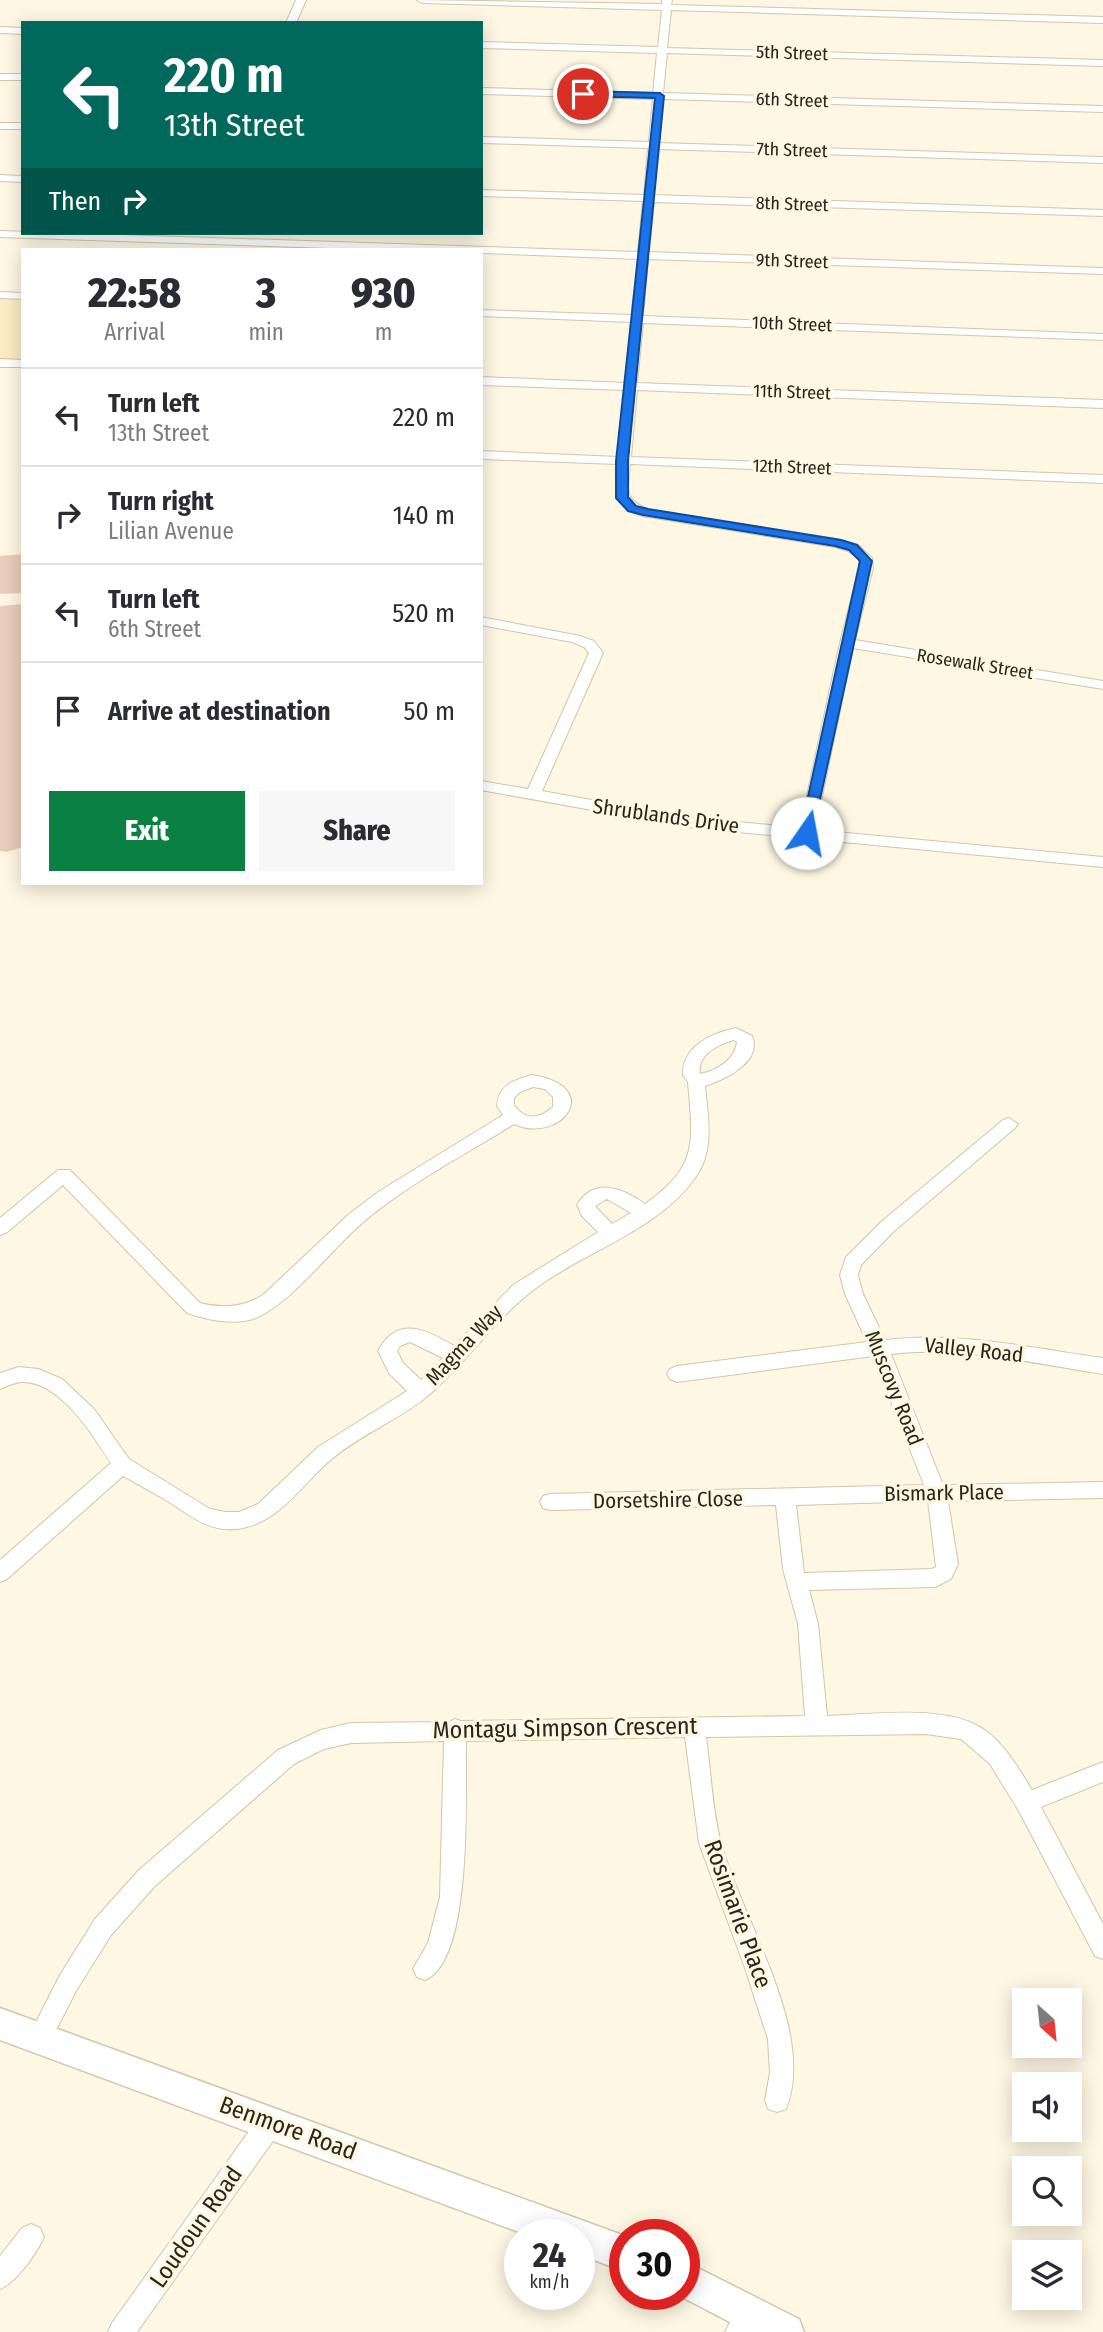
<!DOCTYPE html>
<style>
body{margin:0;font-family:"Fira Sans Condensed",sans-serif;background:#f7f7f7;color:#2b2b33;height:100vh;display:flex;flex-direction:column;font-size:26px;white-space:nowrap}
*{box-sizing:border-box;margin:0}
p{font-size:23px;color:#7c7c81}
.icon{flex:none;width:38px;height:38px;fill:none;stroke:currentColor;stroke-width:2;stroke-linecap:round;stroke-linejoin:round}
.map{position:relative;flex:1;overflow:hidden}
.sheet{position:absolute;left:21px;top:248px;width:462px;height:637px;display:flex;flex-direction:column;background:#fff;border-radius:0px;box-shadow:0 4px 18px #0003}
.sheet>*{flex:none}
.banner{position:absolute;left:21px;top:21px;width:462px;height:214px;border-radius:0px;box-shadow:0 4px 18px #0003;background:#00695c;color:#fff;overflow:hidden}
.needle{width:46px;rotate:153deg}
.fabs{position:absolute;left:1012px;top:1988px;display:grid;gap:14px}
.fabs a{display:grid;place-items:center;width:70px;height:70px;border-radius:0px;background:#fff;box-shadow:0 4px 18px #0003;font-size:35px}
.speed{position:absolute;left:504px;top:2219px;display:flex;gap:14px;font-size:35px;font-weight:700;text-align:center}
.speed>*{display:grid;place-content:center;width:91px;height:91px;border-radius:50%;background:#fff;box-shadow:0 4px 18px #0003;line-height:1}
.speed small{font-size:18px;font-weight:400}
.speed .limit{border:10px solid #d22;background:#fff;color:#111}
.pin{position:absolute;display:grid;place-items:center;width:60px;height:60px;color:#fff;margin:-30px;border:4px solid #fff;border-radius:50%;box-shadow:0 2px 7px #0007}
.me{position:absolute;width:77px;margin:-38px;rotate:12deg;stroke-linejoin:round;filter:drop-shadow(0 0 5px #0008)}
.turn{display:flex;align-items:center;gap:24px;height:147px;padding:0 28px;font-size:32px}
.turn .icon{width:91px;height:91px;stroke-width:2.5}
.turn b{display:block;font-size:49px;line-height:60px}
.then{display:flex;align-items:center;height:66px;padding:0 28px;background:#0003;gap:14px;font-size:26px}
.eta{display:flex;justify-content:space-evenly;align-items:center;height:119px;text-align:center}
.eta b{font-size:42px;font-weight:800;line-height:49px}
.cta{display:flex;gap:14px;margin-top:auto;padding:14px 28px}
.cta a{flex:1;height:80px;border-radius:0px;background:#0b8043;color:#fff;font-size:28px;font-weight:800;line-height:80px;text-align:center}
.cta a+a{background:#f7f7f7;color:#2b2b33}
ul{padding:0;list-style:none}
li{display:flex;align-items:center;gap:21px;height:98px;padding:0 28px;border-top:2px solid #e1e1e2}
li div{flex:1}
li b{display:block;font-size:26px}
li em{font-style:normal}
.map>svg:first-child{display:block}
.built{fill:#fbecc4}
.green{fill:#eaccbb}
.lines{fill:none;stroke-linecap:round;stroke-linejoin:round}
.street-casing{stroke:#d2c6a6;stroke-width:2}
.secondary-casing{stroke:#d2c6a6;stroke-width:3}
.street{fill:#fff;fill-rule:evenodd}
.secondary{fill:#fff;fill-rule:evenodd}
.route{fill:#1a73e8;stroke:#114b97;stroke-width:2}
.labels{text-anchor:middle;dominant-baseline:central;stroke-width:7;stroke-linejoin:round;paint-order:stroke}
.far-street-label{font-size:18px;fill:#2b261a;stroke:#fef7e3}
.street-label{font-size:21px;fill:#2b261a;stroke:#fef7e3}
.near-street-label{font-size:24px;fill:#2b261a;stroke:#fef7e3}
</style>
<div class="map">
<svg width="1103" height="2332" viewBox="0 0 1103 2332">
<rect width="100%" height="100%" fill="#fef7e3"/>
<path class="built" d="M0,295L23,296V363L0,362Z"/>
<path class="green" d="M23,554V593L0,594V556Z
M23,604V847L6,852L0,851V606Z"/>
<g class="lines">
<defs>
<path id="street" d="M296,0H306L296,23H286Z
M417,0L662,4V0H672L671,5L1103,17V23L671,10L667,48L1103,60V66L667,53L663,93L1103,106V112L663,99L659,143L1103,157V163L658,149L654,195L1103,210V216L654,202L649,252L1103,268V274L648,259L643,316L1103,334V340L643,323L637,383L1103,400V408L637,390L631,457L1103,475V483L630,464C628,492 622,498 650,510L837,539L858,545L872,558L873,568L855,640L1103,681V689L853,648L815,830L1103,857V867L686,827L481,790V781L528,789L589,653L584,647L572,642L481,625V617L580,636L594,641L603,653L542,791L686,817L800,828L840,643L859,568V559L848,551L835,547L642,516C611,503 615,495 618,464L481,459V451L618,457L625,390L481,385V377L626,383L631,322L481,316V310L632,315L638,259L481,253V250H390L0,237V231L638,252L643,201L481,196V190L644,195L648,148L481,143V137L649,142L653,99L481,94V88L653,93L657,53L481,48V42L658,47L662,10L422,3Z
M0,27L23,28V34L0,33Z
M0,74H23V80H0Z
M0,123H23V129H0Z
M0,175L23,176V182L0,181Z
M0,292L23,293V299L0,298Z
M0,359L23,360V367H0Z
M736,1028L752,1036C763,1062 724,1080 705,1086C708,1116 715,1151 695,1178C660,1228 592,1249 543,1283C498,1314 470,1359 430,1394C401,1419 363,1433 333,1458C301,1484 281,1523 237,1529C209,1532 191,1516 169,1502C154,1493 139,1485 123,1476L7,1579L0,1582V1560L111,1463C93,1435 59,1380 21,1382C14,1383 6,1386 0,1389V1373L19,1367L38,1369L62,1379L94,1409L129,1459L210,1509L226,1512H239L258,1504L318,1447L407,1391L389,1373L378,1351C397,1315 426,1329 454,1346L513,1285L598,1232L582,1216L577,1205C594,1176 623,1188 645,1204C699,1166 693,1142 688,1082L683,1075C682,1046 712,1033 736,1028ZM734,1040L737,1042C735,1060 716,1071 700,1074C697,1055 717,1045 734,1040ZM607,1199L631,1213L612,1224L595,1206ZM410,1342L443,1358L421,1380L403,1363L397,1351L400,1346Z
M532,1075C606,1087 560,1145 514,1124C463,1156 406,1185 360,1225C330,1251 291,1303 256,1318C235,1326 208,1320 187,1313L63,1185L6,1233L0,1235V1218L58,1170H70L200,1303C223,1309 244,1307 263,1295L348,1215L378,1192L503,1115L497,1106C498,1085 514,1080 532,1075ZM533,1087L545,1089L553,1097V1107C540,1118 526,1122 514,1105V1098L520,1092Z
M1009,1118L1018,1124L1015,1128L893,1232L861,1265L858,1275L863,1294L885,1340C958,1331 1031,1348 1103,1358V1374C1034,1364 961,1345 891,1354L943,1485L1103,1482V1498L948,1501L958,1564L951,1579L935,1587L809,1590L818,1624L827,1716C871,1715 949,1703 986,1731C1006,1746 1019,1769 1032,1790L1103,1762V1782L1041,1807L1103,1924V1959L1095,1956L1019,1811L990,1764L961,1739L926,1734L706,1737C711,1772 712,1809 721,1843C741,1918 817,2032 786,2109L777,2112L768,2109L765,2100L770,2073L768,2039L745,1968L699,1843L685,1737L466,1741C465,1788 474,1961 425,1980L417,1977L413,1969L428,1943L440,1897L444,1741L351,1743L324,1749L294,1764L155,1886L111,1935L76,1991L48,2046L40,2050L32,2046L28,2038L32,2030L60,1975L95,1919L139,1870L278,1750L321,1730L351,1723L449,1722L455,1719L461,1721L805,1716L798,1624L783,1569L776,1505L550,1510L543,1508L540,1502L543,1496L550,1494L924,1485L873,1356L677,1382L670,1379L667,1374L670,1369L677,1366L867,1342L845,1294L840,1275L846,1257L881,1222L1003,1120ZM928,1501L936,1567L932,1569L804,1573L796,1505Z
M271,2110L280,2113L283,2122L280,2131L137,2332H108L112,2323L262,2113Z
M31,2224L40,2228L44,2237C36,2254 17,2282 0,2289V2256L22,2228Z
M749,2299L758,2303L762,2312L752,2332H725L740,2303Z"/>
<path id="secondary" d="M0,2008L625,2236V2272L579,2254V2235H527L0,2040Z
M684,2261L799,2319L804,2332H749L676,2294H684Z"/>
</defs>
<use href="#street" class="street-casing"/>
<use href="#secondary" class="secondary-casing"/>
<use href="#street" class="street"/>
<use href="#secondary" class="secondary"/>
</g>
<path class="route" d="M583,91L660,93L664,96L628,461V497L636,506L648,509L841,540L857,545L872,561L812,836L807,838L800,833L860,561L849,550L835,546L643,515L628,511L616,498V461L655,98L580,96V92Z"/>
<g class="labels">
<g class="far-street-label">
<text transform="translate(792 53) rotate(2)">5th Street</text>
<text transform="translate(792 100) rotate(2)">6th Street</text>
<text transform="translate(792 150) rotate(2)">7th Street</text>
<text transform="translate(792 204) rotate(2)">8th Street</text>
<text transform="translate(792 261) rotate(2)">9th Street</text>
<text transform="translate(792 324) rotate(2)">10th Street</text>
<text transform="translate(792 392) rotate(2)">11th Street</text>
<text transform="translate(792 467) rotate(2)">12th Street</text>
<text transform="translate(975 664) rotate(9)">Rosewalk Street</text>
</g>
<g class="street-label">
<text transform="translate(666 816) rotate(8)">Shrublands Drive</text>
<text transform="translate(464 1345) rotate(-47)">Magma Way</text>
<text transform="translate(974 1350) rotate(6)">Valley Road</text>
<text transform="translate(894 1388) rotate(68)">Muscovy Road</text>
<text transform="translate(944 1493) rotate(-1)">Bismark Place</text>
<text transform="translate(668 1500) rotate(-1)">Dorsetshire Close</text>
</g>
<g class="near-street-label">
<text transform="translate(565 1728) rotate(-1)">Montagu Simpson Crescent</text>
<text transform="translate(738 1914) rotate(70)">Rosimarie Place</text>
<text transform="translate(288 2128) rotate(20)">Benmore Road</text>
<text transform="translate(196 2227) rotate(-55)">Loudoun Road</text>
</g>
</g>
</svg>
<div class="fabs">
<a><svg class="needle" viewBox="-14 -14 28 28"><path d="M0-13l5 13h-10z" fill="#e53935"/><path d="M0 13l5-13h-10z" fill="#7c7c81"/></svg></a>
<a><svg class="icon" aria-label="sound" viewBox="0 0 24 24"><path d="M4 9h4l5-4v14l-5-4H4zM17 9q2 3 0 6"/></svg></a>
<a><svg class="icon" aria-label="search" viewBox="0 0 24 24"><circle cx="10" cy="10" r="6"/><path d="M15 15l6 6"/></svg></a>
<a><svg class="icon" aria-label="layers" viewBox="0 0 24 24"><path d="M12 4l9 5-9 5-9-5zM3 14l9 5 9-5"/></svg></a>
</div>
<div class="speed"><div>24<small>km/h</small></div><div class="limit">30</div></div>
<div class="pin" style="left:583px;top:94px;background:#d93025"><svg class="icon" aria-label="arrive" viewBox="0 0 24 24"><path d="M6 21V4h12l-3 4 3 4H6"/></svg></div>
<svg class="me" style="left:807px;top:833px" viewBox="-20 -20 40 40"><circle r="19" fill="#fff"/><path d="M0-13L10 11 0 6-10 11z" fill="#1a73e8"/></svg>
<div class="banner">
<div class="turn"><svg class="icon" aria-label="left" viewBox="0 0 24 24"><path d="M17 20v-9H6M10 6l-5 5 5 5"/></svg><div><b>220 m</b>13th Street</div></div>
<div class="then">Then<svg class="icon" aria-label="right" viewBox="0 0 24 24"><path d="M7 20v-9h11M14 6l5 5-5 5"/></svg></div>
</div>
<section class="sheet">
<div class="eta">
<div><b>22:58</b><p>Arrival</p></div>
<div><b>3</b><p>min</p></div>
<div><b>930</b><p>m</p></div>
</div>
<ul>
<li><svg class="icon" aria-label="left" viewBox="0 0 24 24"><path d="M17 20v-9H6M10 6l-5 5 5 5"/></svg><div><b>Turn left</b><p>13th Street</p></div><em>220 m</em></li>
<li><svg class="icon" aria-label="right" viewBox="0 0 24 24"><path d="M7 20v-9h11M14 6l5 5-5 5"/></svg><div><b>Turn right</b><p>Lilian Avenue</p></div><em>140 m</em></li>
<li><svg class="icon" aria-label="left" viewBox="0 0 24 24"><path d="M17 20v-9H6M10 6l-5 5 5 5"/></svg><div><b>Turn left</b><p>6th Street</p></div><em>520 m</em></li>
<li><svg class="icon" aria-label="arrive" viewBox="0 0 24 24"><path d="M6 21V4h12l-3 4 3 4H6"/></svg><div><b>Arrive at destination</b></div><em>50 m</em></li>
</ul>
<div class="cta"><a>Exit</a><a>Share</a></div>
</section>
</div>
